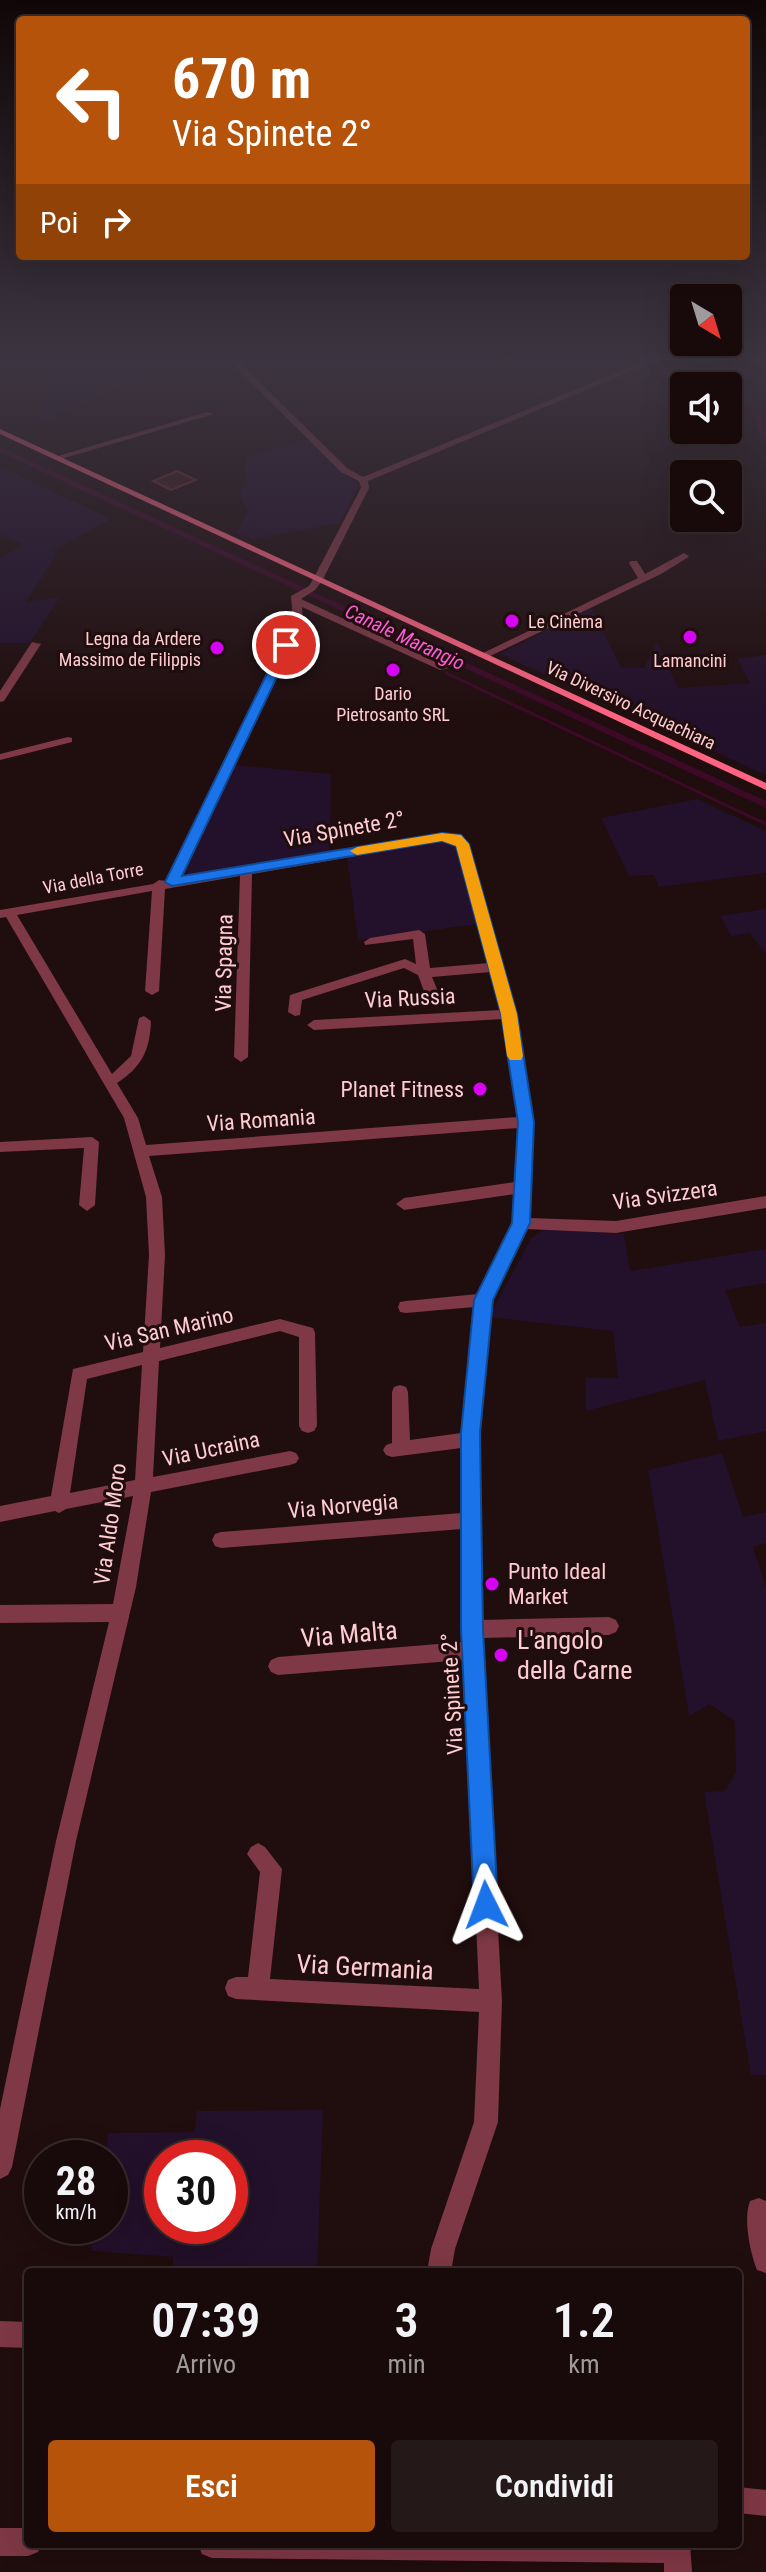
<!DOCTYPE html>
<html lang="it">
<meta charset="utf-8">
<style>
body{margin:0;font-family:"Roboto Condensed",sans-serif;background:#251818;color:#f1f3f6;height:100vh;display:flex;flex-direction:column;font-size:30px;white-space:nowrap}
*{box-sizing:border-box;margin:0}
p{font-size:26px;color:#9f9a9c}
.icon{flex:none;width:44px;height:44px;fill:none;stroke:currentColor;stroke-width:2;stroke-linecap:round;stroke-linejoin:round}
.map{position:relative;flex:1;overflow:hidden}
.details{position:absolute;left:24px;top:2268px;width:718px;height:280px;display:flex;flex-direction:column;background:#180a0a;border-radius:8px;box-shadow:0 8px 32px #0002,0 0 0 2px #362b2b}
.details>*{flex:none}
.top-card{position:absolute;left:16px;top:16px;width:734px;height:244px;border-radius:8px;box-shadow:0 8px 32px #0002,0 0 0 2px #362b2b;background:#b45309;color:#fff;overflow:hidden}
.needle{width:52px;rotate:142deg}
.tools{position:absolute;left:670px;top:284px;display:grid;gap:16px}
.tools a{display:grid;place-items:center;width:72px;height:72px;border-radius:8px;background:#180a0a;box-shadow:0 8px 32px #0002,0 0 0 2px #362b2b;font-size:40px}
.speed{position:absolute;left:24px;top:2140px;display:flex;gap:16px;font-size:40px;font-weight:700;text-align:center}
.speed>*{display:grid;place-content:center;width:104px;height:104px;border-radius:50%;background:#180a0a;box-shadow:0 8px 32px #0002,0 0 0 2px #362b2b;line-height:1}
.speed small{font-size:20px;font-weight:400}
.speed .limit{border:12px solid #d22;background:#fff;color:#111}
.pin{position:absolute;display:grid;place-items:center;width:68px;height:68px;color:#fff;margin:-34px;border:4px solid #fff;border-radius:50%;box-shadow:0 2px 8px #0007}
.me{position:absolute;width:88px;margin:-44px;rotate:357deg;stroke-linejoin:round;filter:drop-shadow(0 0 6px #0008)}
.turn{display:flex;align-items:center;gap:28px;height:168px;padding:0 24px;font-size:36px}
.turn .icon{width:104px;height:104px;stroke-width:2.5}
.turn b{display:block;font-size:56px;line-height:68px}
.then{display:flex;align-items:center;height:76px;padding:0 24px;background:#0003;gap:16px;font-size:30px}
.eta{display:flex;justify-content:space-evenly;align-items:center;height:136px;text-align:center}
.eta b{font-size:48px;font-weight:600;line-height:56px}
.button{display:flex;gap:16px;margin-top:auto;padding:16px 24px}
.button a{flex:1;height:92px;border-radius:8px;background:#b45309;color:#fff;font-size:32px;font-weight:600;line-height:92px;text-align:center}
.button a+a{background:#251818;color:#f1f3f6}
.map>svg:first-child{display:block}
.green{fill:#23102a;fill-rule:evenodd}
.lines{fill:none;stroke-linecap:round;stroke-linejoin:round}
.stream-far1{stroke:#3c0927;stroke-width:2}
.stream{stroke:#3c0927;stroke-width:3}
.canal{fill:#3c0927;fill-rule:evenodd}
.building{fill:#41191a;stroke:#6c2b2c;stroke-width:2}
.minor{fill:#7f3845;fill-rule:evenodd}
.secondary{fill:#fe6481;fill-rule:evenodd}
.route{fill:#1a73e8;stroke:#114b97;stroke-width:2}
.slow{fill:#f59e0b}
.poi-dot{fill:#d802f5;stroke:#200d0e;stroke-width:3}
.labels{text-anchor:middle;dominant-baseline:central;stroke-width:6;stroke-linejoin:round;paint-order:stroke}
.far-poi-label{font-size:18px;fill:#ffccd1;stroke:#200d0e}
.far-street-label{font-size:18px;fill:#ffccd1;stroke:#200d0e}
.far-water-label{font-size:20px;font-style:italic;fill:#fe5bd6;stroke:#200d0e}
.street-label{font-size:22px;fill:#ffccd1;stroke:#200d0e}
.poi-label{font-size:22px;fill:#ffccd1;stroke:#200d0e;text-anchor:end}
.near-street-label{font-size:26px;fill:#ffccd1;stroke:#200d0e}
.near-poi-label{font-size:26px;fill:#ffccd1;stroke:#200d0e;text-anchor:start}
</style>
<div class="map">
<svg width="766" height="2572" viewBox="0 0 766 2572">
<rect width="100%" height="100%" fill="#200d0e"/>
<path class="green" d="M59,360H174L42,423L39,416L50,384L45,383Z
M308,439L358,485L340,523L252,539L236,533L249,510L240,498L241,487L245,485L246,457Z
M0,467L111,519L54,550L56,555L26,602L60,597L30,643H0V558L23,544L0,535Z
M591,608L621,668H644L657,642L678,688L750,683L738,659L766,655V775L500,654Z
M235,765L331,774L330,851L187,874L183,870Z
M697,799L766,831V873L659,887L654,875L629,876L601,818Z
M443,839L458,845L479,924L358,940L347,856Z
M766,909V955L750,933L731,936L720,916Z
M547,1228L624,1234L630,1271L766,1249V1283L725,1290L740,1327L766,1323V1431L718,1441L705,1380L586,1411V1377L618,1378L613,1331L489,1317L531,1238Z
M722,1453L743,1517L766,1512V1543L753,1547L766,1588V2075H751L704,1792L725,1791L736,1772L735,1721L709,1704L689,1716L648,1470Z
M323,2110L317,2272H173V2257L91,2251L95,2226H110V2158H105L108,2133L194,2132L197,2111ZM162,2158H230V2226H162Z"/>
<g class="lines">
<path class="stream-far1" d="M519,360L518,372L545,399L543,403"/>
<path class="stream" d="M446,673L766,824"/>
<path class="canal" d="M732,360H738L766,431V442L762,440Z
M0,447L766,801V808L0,452Z"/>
</g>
<path class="building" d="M177,471L196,480L171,490L153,481Z"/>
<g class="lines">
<path class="minor" d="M229,360H237L347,468L363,477L647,360H658L368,481L369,488L322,581L315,590L301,599L449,668L440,670L302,607L303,621L180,879L442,833L460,835L469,844L516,1014L533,1122L529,1218L616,1221L766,1196V1208L616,1233L526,1229L491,1300L479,1433L481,1620L609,1617L616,1620L619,1626L616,1632L609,1635L482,1638L502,2001L498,2122L455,2249L451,2272H427L431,2249L474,2122L479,2012L236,1999L228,1996L225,1988L228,1980L236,1977H248L260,1872L247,1854L251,1847L258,1843L265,1847L282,1869L270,1979L479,1989L464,1660L278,1675L271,1672L268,1666L271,1660L278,1657L463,1642L462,1529L221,1548L215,1546L212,1540L215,1534L221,1532L462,1513L461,1448L392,1457L386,1455L383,1450L386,1445L392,1443V1392L394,1387L400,1385L406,1387L408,1392L410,1440L461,1433L474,1307L406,1313L400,1312L398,1307L400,1302L406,1301L478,1294L513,1223L515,1194L404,1210L396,1204L404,1198L515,1182L518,1128L149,1156L162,1197L165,1255L160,1348L280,1319L313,1328L315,1333L317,1426L314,1431L308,1433L302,1431L299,1426V1337L280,1331L159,1361L153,1477L290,1451L296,1453L299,1458L296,1463L290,1465L151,1492L136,1587L76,1841L12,2167L8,2175L0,2179V2109L56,1841L109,1622L0,1623V1605L113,1604L133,1496L66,1509L59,1513L55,1511L0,1522V1506L51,1496L73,1369L143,1352L149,1255L146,1197L124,1118L6,917L0,918V910L153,884L159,880L166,881L293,621L291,596L309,586L312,581L361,488L359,481L341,472ZM442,841H453L457,845L489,963L430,968L425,934L419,930L370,938L364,942L365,945L413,939L416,964L405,959L290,995L288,1012L295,1016L300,1015L302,1000L404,968L418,975L425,994L432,998L439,994L432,977L491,972L501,1010L314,1020L307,1025L314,1030L503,1019L518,1117L146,1145L138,1118L117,1083C142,1067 150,1050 151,1021L144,1016L139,1018L131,1056L112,1074L17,915L152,891L145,991L152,995L159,991L165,889L240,876L234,1057L241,1062L248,1057L252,874ZM142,1365L135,1480L70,1493L87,1379Z
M207,412L214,414L58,460L51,458Z
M684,553L689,556L687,558L661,574L486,658L477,656L638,578L629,563L631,561H637L645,574Z
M32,642L41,644L4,701L0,702V691Z
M68,737L72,738V742L0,760V754Z
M92,1137L99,1142L95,1205L87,1211L79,1205L84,1148L0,1152V1142Z
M759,2198L766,2201V2273L757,2270C750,2252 743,2219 750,2201Z
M0,2321L28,2322V2348L0,2347Z
M738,2487L766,2490V2516L738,2513Z
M0,2528H28V2544H41L38,2552L28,2556H0Z
M198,2544H690L692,2572H664V2563L212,2558L202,2554Z"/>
<path class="secondary" d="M0,429L766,783V790L0,434Z"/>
</g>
<linearGradient id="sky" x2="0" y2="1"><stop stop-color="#120708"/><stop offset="0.5" stop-color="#3c3541"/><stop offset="1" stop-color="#3c3541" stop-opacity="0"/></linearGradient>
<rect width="766" height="720" fill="url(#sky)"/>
<path class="route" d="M286,641L292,645L182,876L442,833L461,835L469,844L517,1014L534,1122L530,1223L493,1300L480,1433L483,1629L498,1905L495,1914L486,1917L478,1914L474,1905L461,1629V1433L474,1300L512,1223L518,1122L501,1014L456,846L442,841L172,886L165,882L281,645Z"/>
<path class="slow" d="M442,833L461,835L469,844L517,1014L523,1056L521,1060H510L507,1056L501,1014L456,846L442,841L357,855L350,851L357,847Z"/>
<g class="poi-dot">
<circle cx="512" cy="621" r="8"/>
<circle cx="690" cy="637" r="8"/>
<circle cx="217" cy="648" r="8"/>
<circle cx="393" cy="670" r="8"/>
<circle cx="480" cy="1089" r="8"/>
<circle cx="492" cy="1584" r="8"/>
<circle cx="501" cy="1655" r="8"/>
</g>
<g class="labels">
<g class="far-poi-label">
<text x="528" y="621" text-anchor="start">Le Cinèma</text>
<text x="201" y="638" text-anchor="end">Legna da Ardere<tspan x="201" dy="21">Massimo de Filippis</tspan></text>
<text x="690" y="660">Lamancini</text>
<text x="393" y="693">Dario<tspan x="393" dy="21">Pietrosanto SRL</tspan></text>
</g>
<g class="far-street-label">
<text transform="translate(631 705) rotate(25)">Via Diversivo Acquachiara</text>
<text transform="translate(93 878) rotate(-11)">Via della Torre</text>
</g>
<g class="far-water-label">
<text transform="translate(405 637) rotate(25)">Canale Marangio</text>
</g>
<g class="street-label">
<text transform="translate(344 829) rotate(-10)">Via Spinete 2°</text>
<text transform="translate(224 963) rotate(-89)">Via Spagna</text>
<text transform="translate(410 998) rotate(-3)">Via Russia</text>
<text transform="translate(261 1120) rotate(-4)">Via Romania</text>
<text transform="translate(665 1195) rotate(-8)">Via Svizzera</text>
<text transform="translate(169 1329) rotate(-13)">Via San Marino</text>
<text transform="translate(211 1449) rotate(-12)">Via Ucraina</text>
<text transform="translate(343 1506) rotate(-5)">Via Norvegia</text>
<text transform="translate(110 1524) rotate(-82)">Via Aldo Moro</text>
<text transform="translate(452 1694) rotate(-93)">Via Spinete 2°</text>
</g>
<g class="poi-label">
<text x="464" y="1089">Planet Fitness</text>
<text x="508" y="1571" text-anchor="start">Punto Ideal<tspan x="508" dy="25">Market</tspan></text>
</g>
<g class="near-street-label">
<text transform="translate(349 1634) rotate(-5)">Via Malta</text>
<text transform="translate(365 1967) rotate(3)">Via Germania</text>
</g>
<g class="near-poi-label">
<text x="517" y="1640">L'angolo<tspan x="517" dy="30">della Carne</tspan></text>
</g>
</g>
</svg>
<div class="tools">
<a><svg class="needle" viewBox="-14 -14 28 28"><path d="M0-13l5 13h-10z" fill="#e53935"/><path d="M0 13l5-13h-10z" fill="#9f9a9c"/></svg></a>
<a><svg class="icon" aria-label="sound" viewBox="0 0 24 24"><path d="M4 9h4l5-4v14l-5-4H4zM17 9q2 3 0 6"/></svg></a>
<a><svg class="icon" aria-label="search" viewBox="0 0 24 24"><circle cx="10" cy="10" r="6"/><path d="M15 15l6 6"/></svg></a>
</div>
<div class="speed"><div>28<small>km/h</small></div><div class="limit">30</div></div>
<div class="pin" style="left:286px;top:645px;background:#d93025"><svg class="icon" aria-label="arrive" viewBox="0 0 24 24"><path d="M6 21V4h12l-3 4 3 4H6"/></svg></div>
<svg class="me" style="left:486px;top:1905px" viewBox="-20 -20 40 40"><path d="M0-17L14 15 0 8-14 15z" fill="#1a73e8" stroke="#fff" stroke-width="4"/></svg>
<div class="top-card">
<div class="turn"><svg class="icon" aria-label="left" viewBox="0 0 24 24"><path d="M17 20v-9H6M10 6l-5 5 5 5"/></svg><div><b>670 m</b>Via Spinete 2°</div></div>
<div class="then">Poi<svg class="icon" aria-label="right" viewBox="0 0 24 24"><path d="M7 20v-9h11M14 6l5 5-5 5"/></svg></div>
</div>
<section class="details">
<div class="eta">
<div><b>07:39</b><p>Arrivo</p></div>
<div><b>3</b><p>min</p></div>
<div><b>1.2</b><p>km</p></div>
</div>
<div class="button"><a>Esci</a><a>Condividi</a></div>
</section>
</div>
